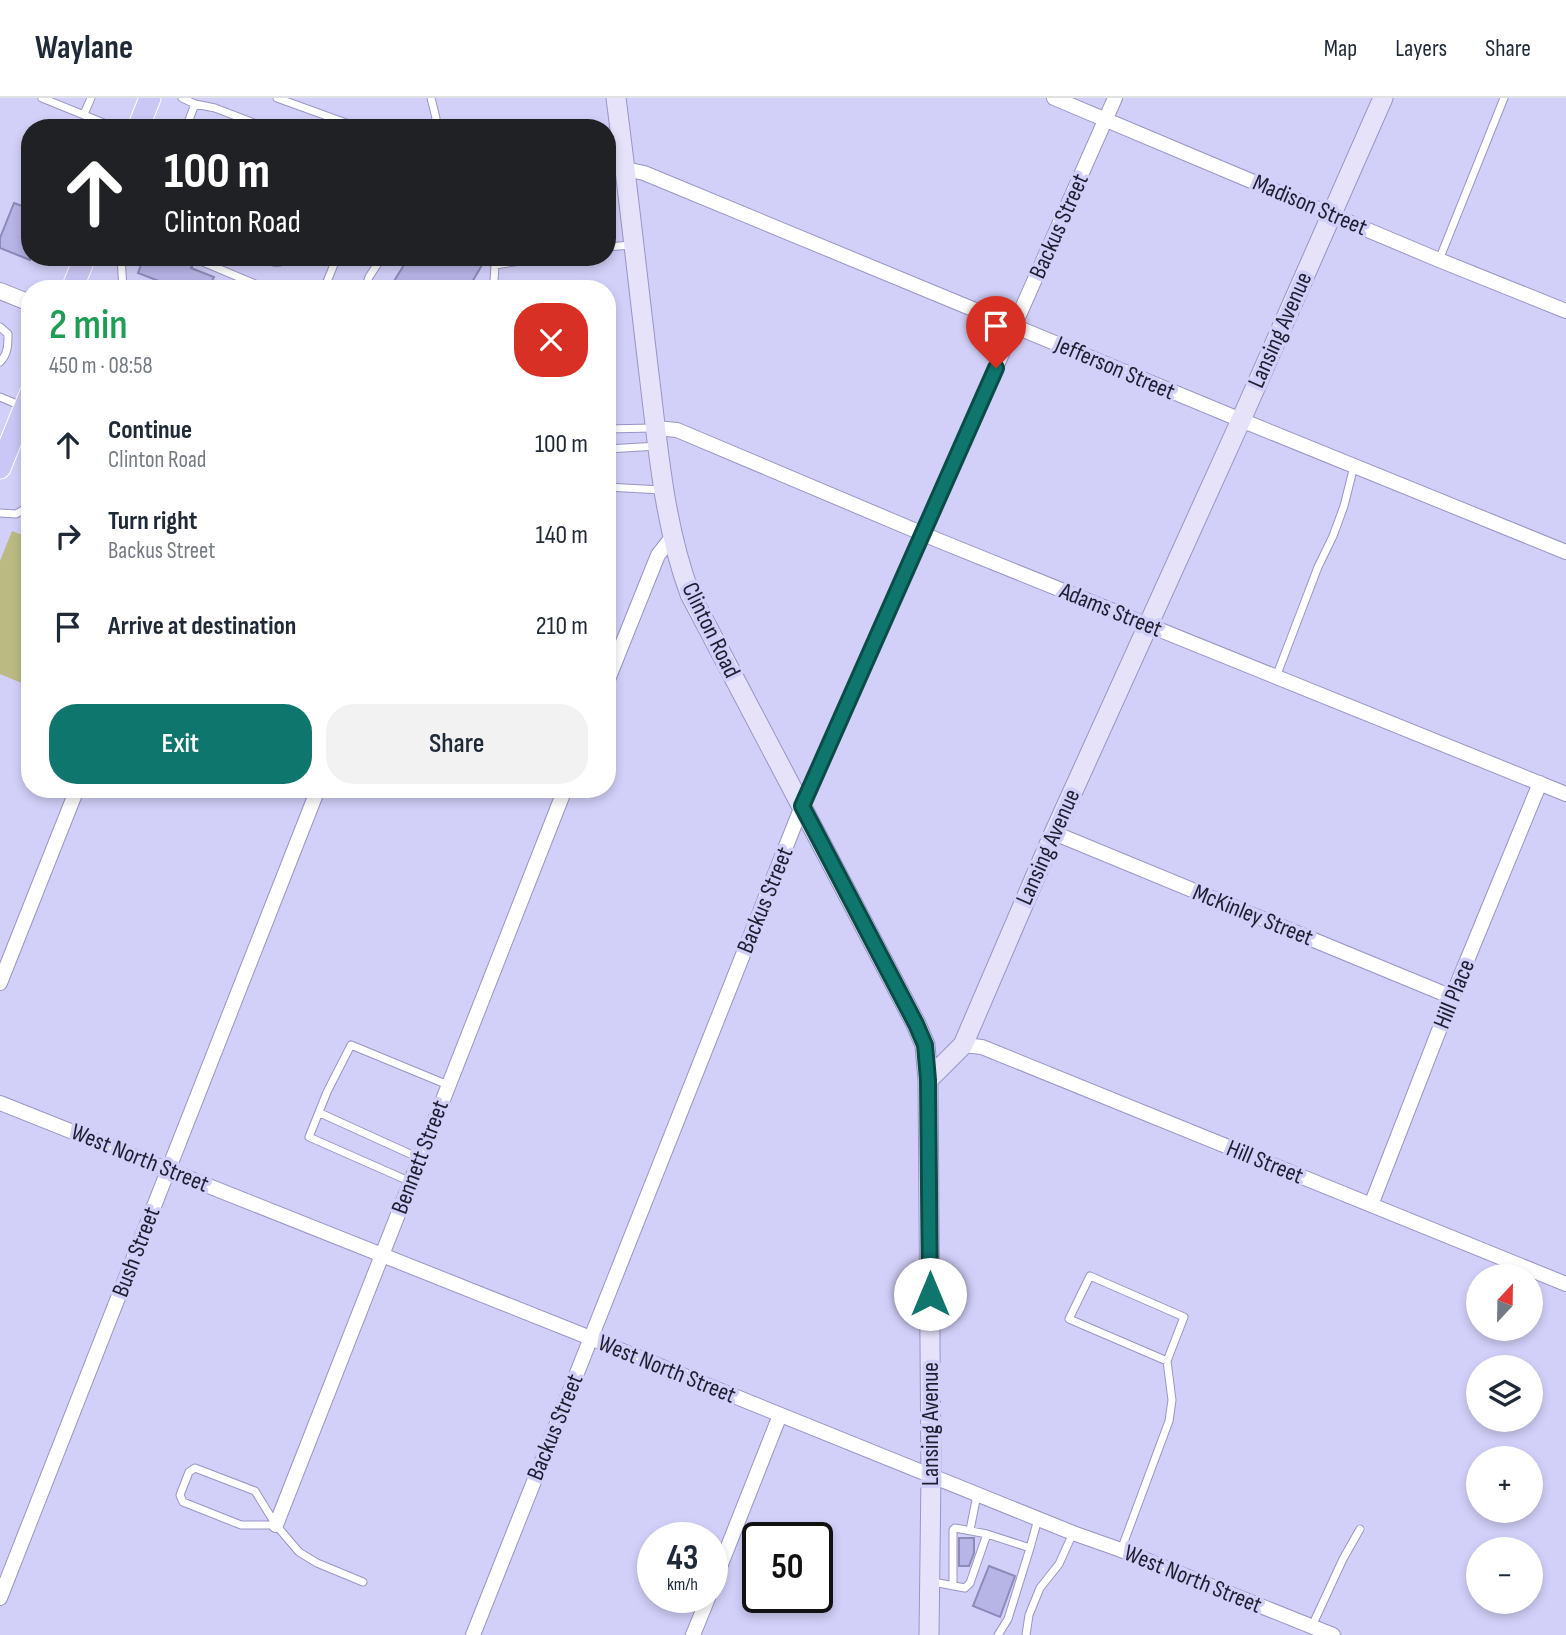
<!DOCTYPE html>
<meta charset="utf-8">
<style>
body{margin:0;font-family:"Sofia Sans Condensed",sans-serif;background:#f2f2f3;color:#1f2937;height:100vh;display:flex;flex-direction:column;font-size:26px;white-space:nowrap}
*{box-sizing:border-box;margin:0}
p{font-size:23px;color:#747a83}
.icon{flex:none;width:38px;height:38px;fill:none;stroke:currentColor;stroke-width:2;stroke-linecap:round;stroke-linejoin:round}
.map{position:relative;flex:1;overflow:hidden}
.details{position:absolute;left:21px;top:182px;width:595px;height:518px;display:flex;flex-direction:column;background:#fff;border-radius:28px;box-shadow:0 4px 10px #0003}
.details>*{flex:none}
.banner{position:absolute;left:21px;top:21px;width:595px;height:147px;border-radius:28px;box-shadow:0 4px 10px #0003;background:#202124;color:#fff;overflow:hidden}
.needle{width:46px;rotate:22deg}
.buttons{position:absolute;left:1466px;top:1166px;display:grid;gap:14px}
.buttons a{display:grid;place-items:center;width:77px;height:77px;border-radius:50%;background:#fff;box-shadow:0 4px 10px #0003;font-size:35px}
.speed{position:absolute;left:637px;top:1424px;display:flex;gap:14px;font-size:35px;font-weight:700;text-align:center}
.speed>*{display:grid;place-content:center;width:91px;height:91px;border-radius:50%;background:#fff;box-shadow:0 4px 10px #0003;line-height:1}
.speed small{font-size:18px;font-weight:400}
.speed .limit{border:4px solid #111;border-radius:10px;background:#fff;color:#111}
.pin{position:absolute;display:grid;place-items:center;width:60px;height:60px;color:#fff;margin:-72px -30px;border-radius:50% 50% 50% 0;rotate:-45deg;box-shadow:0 0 7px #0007}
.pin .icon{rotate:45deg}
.me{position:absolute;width:77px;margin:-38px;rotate:0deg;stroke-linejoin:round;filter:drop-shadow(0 0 5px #0008)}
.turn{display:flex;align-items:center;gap:24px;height:147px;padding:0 28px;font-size:32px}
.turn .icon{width:91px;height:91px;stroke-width:2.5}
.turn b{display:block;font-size:49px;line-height:60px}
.round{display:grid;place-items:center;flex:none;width:74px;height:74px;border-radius:28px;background:#f2f2f3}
.summary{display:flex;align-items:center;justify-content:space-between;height:119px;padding:0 28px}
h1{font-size:42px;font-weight:600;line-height:52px;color:#1e9e55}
.button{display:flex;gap:14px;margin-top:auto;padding:14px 28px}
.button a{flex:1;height:80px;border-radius:28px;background:#0f766e;color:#fff;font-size:28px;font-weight:600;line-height:80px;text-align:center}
.button a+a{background:#f2f2f3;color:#1f2937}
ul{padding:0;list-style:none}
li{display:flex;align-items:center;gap:21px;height:91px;padding:0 28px}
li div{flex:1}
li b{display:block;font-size:26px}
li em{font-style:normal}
header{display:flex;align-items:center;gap:42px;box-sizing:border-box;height:98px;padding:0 35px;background:#fff;border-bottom:2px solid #e0e1e3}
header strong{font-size:33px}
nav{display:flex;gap:38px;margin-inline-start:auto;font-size:24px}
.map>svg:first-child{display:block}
.green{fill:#baba82}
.building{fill:#b7b4e6;stroke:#8d89b9;stroke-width:2}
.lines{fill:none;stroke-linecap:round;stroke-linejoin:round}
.service-casing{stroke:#9895c6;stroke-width:9}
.minor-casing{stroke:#9895c6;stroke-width:16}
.tertiary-casing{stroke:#9895c6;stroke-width:18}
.secondary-casing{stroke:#9895c6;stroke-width:21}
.primary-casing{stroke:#fff;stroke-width:23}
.service{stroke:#fff;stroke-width:7}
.minor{stroke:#fff;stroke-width:14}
.tertiary{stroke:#fff;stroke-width:16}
.secondary{stroke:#e5e2fa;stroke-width:19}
.primary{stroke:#cac6f5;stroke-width:21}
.route-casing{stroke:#0a4d48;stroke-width:18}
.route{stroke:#0f766e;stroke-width:12}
.labels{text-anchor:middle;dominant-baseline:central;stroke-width:7;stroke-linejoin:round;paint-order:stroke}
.street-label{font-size:24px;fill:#1f1e31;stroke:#d2d0f9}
</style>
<header>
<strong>Waylane</strong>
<nav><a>Map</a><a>Layers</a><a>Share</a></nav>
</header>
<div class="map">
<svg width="1566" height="1537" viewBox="0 0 1566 1537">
<rect width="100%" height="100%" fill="#d2d0f9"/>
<path class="green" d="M12,433L30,440V571L24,586L0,576V463Z"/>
<path class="building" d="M14,105L30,111V162L0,150V140Z
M144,159H175L193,167L191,170L214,179L209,190L200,187L198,191H173L163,187L164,185L138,175Z
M409,159H479L477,164L482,167L468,191H389Z
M959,1440H974V1455L969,1468H959Z
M989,1468L1015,1478L1000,1519L973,1508Z"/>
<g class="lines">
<defs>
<path id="service" d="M42,0L116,30
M182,0L195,6L215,10L267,30
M277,0L360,30
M431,0L436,20L433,30
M84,16L91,0
M186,30L195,6
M607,61L621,69
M607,149L631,147
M121,159L123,191
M191,159L267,191
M260,159C270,163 280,169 287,159
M485,159L495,167
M1439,162L1504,0
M215,191L216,188
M324,191L337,159
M365,191L369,179L382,159
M497,191L494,183L495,167L546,159
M0,229L8,236C8,247 8,256 0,264
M0,299L24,309
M607,331L652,330
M607,351L658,348
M607,389L661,392
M0,415L16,416L30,408
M1276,579L1318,469L1333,438L1344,408L1354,368
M320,1015L419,1060
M411,1084L309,1039L327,994L351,947L448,987
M276,1427H241L183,1404L180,1397L189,1374L195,1370L255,1393L276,1427L299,1454L317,1465L363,1484
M970,1432L977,1397
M987,1436L1030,1450
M1121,1452L1169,1323L1172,1302L1167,1263L1184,1219L1090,1178L1069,1221L1167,1263
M933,1484L965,1490L970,1485L987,1436L955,1430L953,1432V1488
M1312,1528L1343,1461L1360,1431
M998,1537L1008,1521L1030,1450L1038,1421
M1026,1537L1029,1517L1040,1490L1059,1466L1073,1435"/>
<path id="minor" d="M1054,0L1439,162L1566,213
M625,71L644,75L1241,322L1566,454
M655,330L677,332L940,443L1566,696
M607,584L658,457L673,438
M1054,735L1452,899
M0,885L77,691
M963,947L982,949L1566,1186
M0,1005L573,1233L1073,1435L1121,1452L1333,1537
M1371,1107L1452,899L1540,685
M276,1427L565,691
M712,1489L780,1317
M0,1500L318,691
M473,1537L802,708L1115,0
M693,1537L708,1500"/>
<path id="tertiary" d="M0,193L30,205"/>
<path id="secondary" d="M616,0C628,92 638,184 649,276C658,349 664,427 690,496L916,926L925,947L928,982L931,1377L929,1537
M928,982L963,947L1054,735L1241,322L1383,0"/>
<path id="primary" d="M138,30L150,0
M72,191L85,159
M0,370L30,296"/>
</defs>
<use href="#service" class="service-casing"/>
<use href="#minor" class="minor-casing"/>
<use href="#tertiary" class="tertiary-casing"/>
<use href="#secondary" class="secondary-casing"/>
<use href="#primary" class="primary-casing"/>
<use href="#service" class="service"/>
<use href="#minor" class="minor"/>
<use href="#tertiary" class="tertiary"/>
<use href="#secondary" class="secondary"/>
<use href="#primary" class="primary"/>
</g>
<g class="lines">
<defs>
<path id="route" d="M930,1196L928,982L925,947L916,926L802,708L996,270"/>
</defs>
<use href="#route" class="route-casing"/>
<use href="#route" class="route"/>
</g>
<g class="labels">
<g class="street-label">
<text transform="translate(1310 107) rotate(23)">Madison Street</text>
<text transform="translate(1059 128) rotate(-66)">Backus Street</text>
<text transform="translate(1280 232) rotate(-66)">Lansing Avenue</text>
<text transform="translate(1115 270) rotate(23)">Jefferson Street</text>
<text transform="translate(1111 512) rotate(22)">Adams Street</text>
<text transform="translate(711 532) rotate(64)">Clinton Road</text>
<text transform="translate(1048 749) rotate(-66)">Lansing Avenue</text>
<text transform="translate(765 802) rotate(-68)">Backus Street</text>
<text transform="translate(1253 817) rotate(22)">McKinley Street</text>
<text transform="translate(1454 896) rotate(-68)">Hill Place</text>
<text transform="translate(420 1059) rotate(-69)">Bennett Street</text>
<text transform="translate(140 1060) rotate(22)">West North Street</text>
<text transform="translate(1265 1064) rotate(22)">Hill Street</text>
<text transform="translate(136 1154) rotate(-69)">Bush Street</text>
<text transform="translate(667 1271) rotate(22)">West North Street</text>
<text transform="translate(930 1326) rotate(-90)">Lansing Avenue</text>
<text transform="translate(555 1329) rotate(-68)">Backus Street</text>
<text transform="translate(1193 1481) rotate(22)">West North Street</text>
</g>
</g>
</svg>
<div class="buttons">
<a><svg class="needle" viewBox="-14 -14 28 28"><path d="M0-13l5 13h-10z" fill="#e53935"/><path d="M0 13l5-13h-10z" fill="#747a83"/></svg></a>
<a><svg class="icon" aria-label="layers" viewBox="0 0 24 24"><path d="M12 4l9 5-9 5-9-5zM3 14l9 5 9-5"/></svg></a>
<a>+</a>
<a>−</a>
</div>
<div class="speed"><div>43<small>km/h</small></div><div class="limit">50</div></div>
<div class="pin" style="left:996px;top:270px;background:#d93025"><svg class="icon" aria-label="arrive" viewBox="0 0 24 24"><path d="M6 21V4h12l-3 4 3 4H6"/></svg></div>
<svg class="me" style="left:930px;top:1196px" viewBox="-20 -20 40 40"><circle r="19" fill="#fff"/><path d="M0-13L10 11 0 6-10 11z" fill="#0f766e"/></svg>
<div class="banner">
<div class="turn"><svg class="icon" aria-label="ahead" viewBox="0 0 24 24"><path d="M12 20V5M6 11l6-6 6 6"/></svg><div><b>100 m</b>Clinton Road</div></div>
</div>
<section class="details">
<div class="summary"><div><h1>2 min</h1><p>450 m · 08:58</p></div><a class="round" style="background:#d93025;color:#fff"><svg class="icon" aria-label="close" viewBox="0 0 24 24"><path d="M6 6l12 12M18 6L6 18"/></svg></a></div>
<ul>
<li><svg class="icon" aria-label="ahead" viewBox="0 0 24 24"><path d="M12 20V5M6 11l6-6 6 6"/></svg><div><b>Continue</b><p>Clinton Road</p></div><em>100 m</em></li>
<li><svg class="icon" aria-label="right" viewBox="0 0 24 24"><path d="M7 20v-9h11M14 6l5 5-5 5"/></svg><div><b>Turn right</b><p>Backus Street</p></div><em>140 m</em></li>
<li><svg class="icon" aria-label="arrive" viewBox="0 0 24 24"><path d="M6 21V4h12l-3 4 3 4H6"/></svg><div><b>Arrive at destination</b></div><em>210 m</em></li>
</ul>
<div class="button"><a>Exit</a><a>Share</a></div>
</section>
</div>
